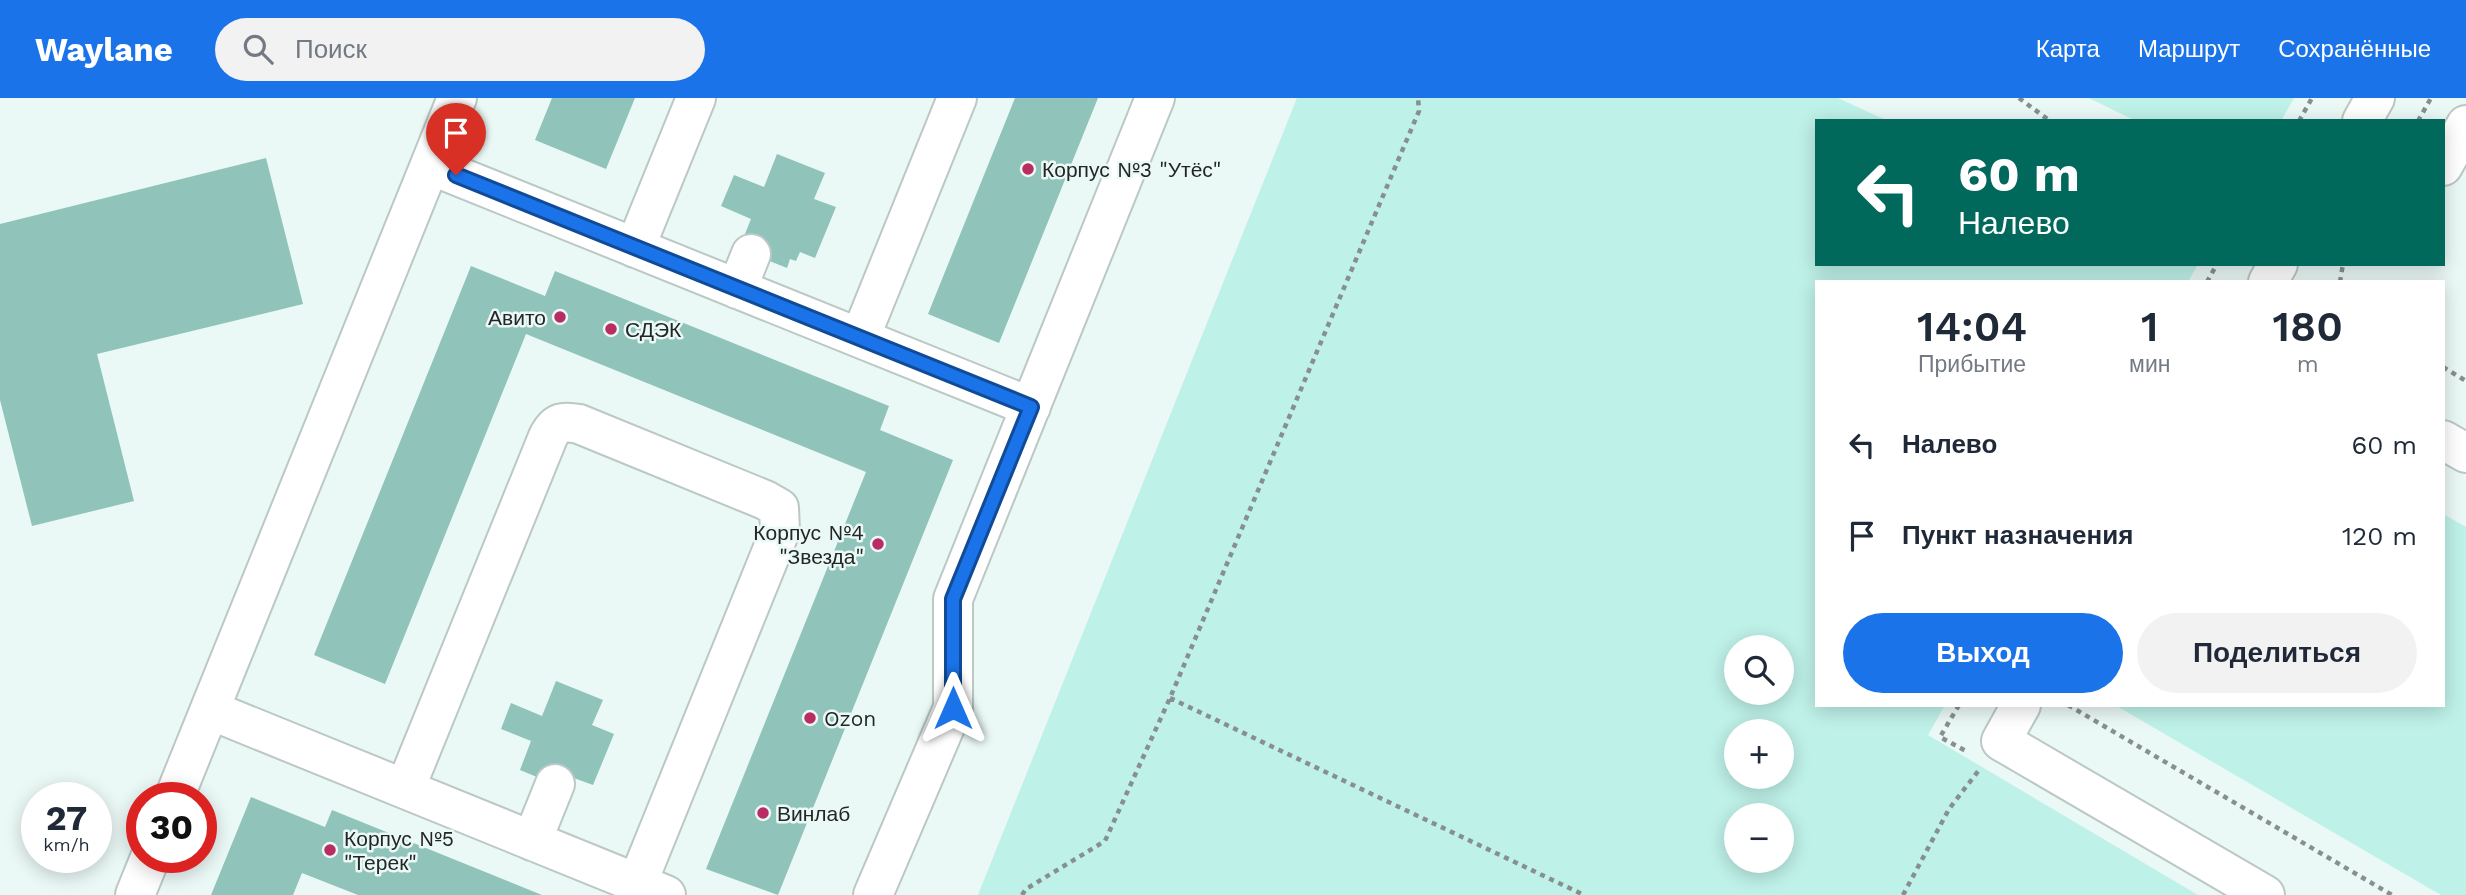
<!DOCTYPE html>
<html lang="ru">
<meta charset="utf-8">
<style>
body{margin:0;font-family:"Work Sans",sans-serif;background:#f2f2f3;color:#1f2937;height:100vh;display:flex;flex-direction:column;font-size:26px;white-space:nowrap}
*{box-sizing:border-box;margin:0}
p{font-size:23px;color:#747a83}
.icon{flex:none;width:38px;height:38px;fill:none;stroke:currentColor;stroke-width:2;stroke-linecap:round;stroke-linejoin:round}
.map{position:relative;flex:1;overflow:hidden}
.side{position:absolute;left:1815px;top:182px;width:630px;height:427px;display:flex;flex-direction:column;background:#fff;border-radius:0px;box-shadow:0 4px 18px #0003}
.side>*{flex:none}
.top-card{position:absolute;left:1815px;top:21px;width:630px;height:147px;border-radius:0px;box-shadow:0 4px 18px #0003;background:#00695c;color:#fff;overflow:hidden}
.buttons{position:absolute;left:1724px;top:537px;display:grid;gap:14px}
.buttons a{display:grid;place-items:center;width:70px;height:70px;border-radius:50%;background:#fff;box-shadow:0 4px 18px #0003;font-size:35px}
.speed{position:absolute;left:21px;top:684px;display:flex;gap:14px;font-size:35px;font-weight:700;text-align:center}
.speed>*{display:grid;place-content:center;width:91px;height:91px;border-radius:50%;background:#fff;box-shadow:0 4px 18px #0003;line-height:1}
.speed small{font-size:18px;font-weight:400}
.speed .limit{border:10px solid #d22;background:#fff;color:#111}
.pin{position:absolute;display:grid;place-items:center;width:60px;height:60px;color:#fff;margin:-72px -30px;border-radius:50% 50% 50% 0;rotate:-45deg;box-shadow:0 0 7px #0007}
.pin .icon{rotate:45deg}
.me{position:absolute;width:77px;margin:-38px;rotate:0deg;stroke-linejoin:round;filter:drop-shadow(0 0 5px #0008)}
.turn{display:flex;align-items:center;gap:24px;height:147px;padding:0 28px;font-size:32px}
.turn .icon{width:91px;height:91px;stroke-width:2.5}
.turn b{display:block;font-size:49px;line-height:60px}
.eta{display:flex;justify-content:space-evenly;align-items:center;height:119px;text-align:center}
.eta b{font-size:42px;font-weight:600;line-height:49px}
.action{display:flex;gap:14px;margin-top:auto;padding:14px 28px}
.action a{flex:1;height:80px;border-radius:42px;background:#1a73e8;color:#fff;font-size:28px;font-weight:600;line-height:80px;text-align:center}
.action a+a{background:#f2f2f3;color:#1f2937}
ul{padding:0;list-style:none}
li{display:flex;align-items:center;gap:21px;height:91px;padding:0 28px}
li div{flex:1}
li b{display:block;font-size:26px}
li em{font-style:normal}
header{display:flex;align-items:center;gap:42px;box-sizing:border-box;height:98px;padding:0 35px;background:#1a73e8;color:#fff}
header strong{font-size:33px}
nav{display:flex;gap:38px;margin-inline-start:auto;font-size:24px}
.search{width:490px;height:63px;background:#f2f2f3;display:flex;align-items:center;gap:18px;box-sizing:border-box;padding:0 24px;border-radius:38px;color:#747a83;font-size:26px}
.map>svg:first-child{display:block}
.green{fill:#bef1e8;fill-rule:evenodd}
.building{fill:#90c3ba}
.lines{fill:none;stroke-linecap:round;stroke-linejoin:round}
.minor-casing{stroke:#bbc8c5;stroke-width:42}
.path{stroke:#87908f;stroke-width:4.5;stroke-dasharray:5 5;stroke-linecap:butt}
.minor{stroke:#fff;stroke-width:38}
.route-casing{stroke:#114b97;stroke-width:18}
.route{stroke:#1a73e8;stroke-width:12}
.poi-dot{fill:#b92d62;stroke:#eaf8f6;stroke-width:2.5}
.labels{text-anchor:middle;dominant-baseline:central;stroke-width:5;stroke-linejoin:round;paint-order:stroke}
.poi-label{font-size:21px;fill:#222726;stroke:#eaf8f6;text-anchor:start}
</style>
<header>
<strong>Waylane</strong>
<div class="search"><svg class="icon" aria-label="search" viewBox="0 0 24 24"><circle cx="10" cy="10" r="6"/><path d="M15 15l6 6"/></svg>Поиск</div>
<nav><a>Карта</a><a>Маршрут</a><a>Сохранённые</a></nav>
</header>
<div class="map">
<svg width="2466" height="797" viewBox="0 0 2466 797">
<rect width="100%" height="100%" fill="#eaf8f6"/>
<path class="green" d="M1297,0H1838L1888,23H1816V166H2198L2188,184H1816V607H1945L1928,637L2198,797H978ZM1736,550H1782V595H1736ZM1736,634H1782V679H1736ZM1736,718H1782V763H1736Z
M2089,0H2294L2281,23H2136Z
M2443,416L2466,429V797H2441L2115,607H2443Z"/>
<path class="building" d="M552,0H635L606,71L535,42Z
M1015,0H1098L999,245L928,216Z
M777,56L825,75L814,101L836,109L815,160L800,154L796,163L790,161L787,170L739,151L751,121L721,108L734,77L764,89Z
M266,60L303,206L97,256L134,403L32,428L0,302V126Z
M471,168L545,198L555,173L889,308L880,332L953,362L778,797L706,771L866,374L526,236L385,586L314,557Z
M556,583L603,602L592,627L614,636L593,687L571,679L566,691L520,672L531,643L501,631L511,605L542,618Z
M251,699L325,729L332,712L542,797H358L302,775L293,797H211Z"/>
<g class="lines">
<defs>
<path id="minor" d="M2362,23L2375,0
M430,67L1031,309
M2443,68L2466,27
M635,150L696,0
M2268,184L2278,166
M737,191L751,156
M860,240L957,0
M2443,342L2466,355
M2021,607L2001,643L2265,797
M210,612L666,797
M405,691L548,339C556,323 563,323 579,326L765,402L779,410L780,433L637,786
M174,700L457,0
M532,743L555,686
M135,797L150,760
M873,797L953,610V501L1155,0"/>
</defs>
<use href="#minor" class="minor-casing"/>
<path class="path" d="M2019,0L2050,23
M2299,23L2312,0
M2418,23L2431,0
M2207,184L2217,166
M2340,184L2343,166
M2443,269L2466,283
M1170,600L1584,797
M1959,607L1940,639L1966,653
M2068,607L2392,797
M1022,797L1026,791L1105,743L1170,600L1419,13L1418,0
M1903,797L1949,711L1979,672"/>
<use href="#minor" class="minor"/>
</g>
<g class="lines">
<defs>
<path id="route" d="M456,77L1031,309L953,501V610"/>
</defs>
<use href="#route" class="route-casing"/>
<use href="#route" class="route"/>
</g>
<g class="poi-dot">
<circle cx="1028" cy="71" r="7"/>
<circle cx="560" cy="219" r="7"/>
<circle cx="611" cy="231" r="7"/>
<circle cx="878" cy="446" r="7"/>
<circle cx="810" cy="620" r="7"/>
<circle cx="763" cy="715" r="7"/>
<circle cx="330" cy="752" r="7"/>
</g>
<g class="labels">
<g class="poi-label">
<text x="1042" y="71">Корпус №3 "Утёс"</text>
<text x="546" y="219" text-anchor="end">Авито</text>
<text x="625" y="231">СДЭК</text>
<text x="864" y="434" text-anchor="end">Корпус №4<tspan x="864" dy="24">"Звезда"</tspan></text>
<text x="824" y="620">Ozon</text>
<text x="777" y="715">Винлаб</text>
<text x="344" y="740">Корпус №5<tspan x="344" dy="24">"Терек"</tspan></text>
</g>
</g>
</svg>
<div class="buttons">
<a><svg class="icon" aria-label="search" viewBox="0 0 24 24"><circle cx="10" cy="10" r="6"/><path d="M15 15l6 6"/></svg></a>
<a>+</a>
<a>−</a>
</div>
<div class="speed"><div>27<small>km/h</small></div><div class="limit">30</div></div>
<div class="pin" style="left:456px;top:77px;background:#d93025"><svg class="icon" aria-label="arrive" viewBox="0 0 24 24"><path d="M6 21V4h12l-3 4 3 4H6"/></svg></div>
<svg class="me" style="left:953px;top:610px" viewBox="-20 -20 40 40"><path d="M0-17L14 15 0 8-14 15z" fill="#1a73e8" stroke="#fff" stroke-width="4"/></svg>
<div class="top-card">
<div class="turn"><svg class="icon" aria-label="left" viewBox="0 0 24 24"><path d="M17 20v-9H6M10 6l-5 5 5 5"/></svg><div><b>60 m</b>Налево</div></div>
</div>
<section class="side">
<div class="eta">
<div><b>14:04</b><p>Прибытие</p></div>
<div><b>1</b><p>мин</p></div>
<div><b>180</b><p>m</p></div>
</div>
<ul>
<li><svg class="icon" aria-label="left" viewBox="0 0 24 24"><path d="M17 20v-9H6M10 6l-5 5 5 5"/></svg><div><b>Налево</b></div><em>60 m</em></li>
<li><svg class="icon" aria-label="arrive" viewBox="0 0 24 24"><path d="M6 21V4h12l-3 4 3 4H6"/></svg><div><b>Пункт назначения</b></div><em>120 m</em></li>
</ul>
<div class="action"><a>Выход</a><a>Поделиться</a></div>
</section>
</div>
